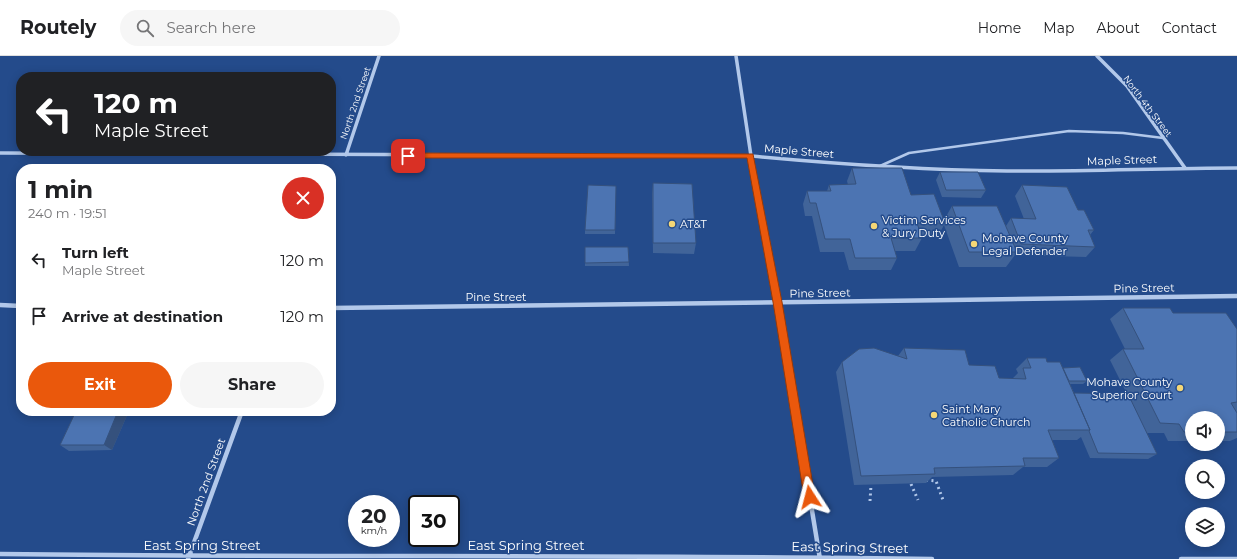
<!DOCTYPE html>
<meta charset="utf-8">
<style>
body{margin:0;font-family:Montserrat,sans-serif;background:#f6f6f6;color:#202124;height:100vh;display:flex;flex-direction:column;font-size:15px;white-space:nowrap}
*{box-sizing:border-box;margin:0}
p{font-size:13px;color:#757577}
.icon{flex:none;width:22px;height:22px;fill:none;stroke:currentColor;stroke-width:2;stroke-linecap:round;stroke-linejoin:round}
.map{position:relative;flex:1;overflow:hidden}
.panel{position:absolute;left:16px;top:108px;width:320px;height:252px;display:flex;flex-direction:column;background:#fff;border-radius:16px;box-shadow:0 2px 10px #0003}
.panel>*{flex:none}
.guide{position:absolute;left:16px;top:16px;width:320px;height:84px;border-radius:16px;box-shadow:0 2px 10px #0003;background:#202124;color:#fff;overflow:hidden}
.buttons{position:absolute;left:1185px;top:355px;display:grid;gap:8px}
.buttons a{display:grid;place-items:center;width:40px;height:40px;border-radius:50%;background:#fff;box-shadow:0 2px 10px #0003;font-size:20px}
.speed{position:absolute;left:348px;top:439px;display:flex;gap:8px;font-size:20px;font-weight:700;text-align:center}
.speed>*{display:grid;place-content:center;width:52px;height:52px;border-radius:50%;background:#fff;box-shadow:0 2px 10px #0003;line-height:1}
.speed small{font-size:10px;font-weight:400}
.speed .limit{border:2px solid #111;border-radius:6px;background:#fff;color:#111}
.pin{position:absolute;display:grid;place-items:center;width:34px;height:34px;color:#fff;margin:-17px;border-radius:8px;box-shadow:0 2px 6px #0006}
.me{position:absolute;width:44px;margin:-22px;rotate:351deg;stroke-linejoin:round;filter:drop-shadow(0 0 3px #0008)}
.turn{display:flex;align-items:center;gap:14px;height:84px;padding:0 12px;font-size:18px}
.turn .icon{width:52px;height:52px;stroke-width:2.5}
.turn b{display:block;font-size:28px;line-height:34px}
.round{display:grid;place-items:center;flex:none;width:42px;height:42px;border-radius:21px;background:#f6f6f6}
.headline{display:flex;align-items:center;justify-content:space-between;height:68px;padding:0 12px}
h1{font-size:24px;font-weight:700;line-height:30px}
.button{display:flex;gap:8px;margin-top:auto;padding:8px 12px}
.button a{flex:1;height:46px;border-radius:24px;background:#ea580c;color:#fff;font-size:16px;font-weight:700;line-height:46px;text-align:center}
.button a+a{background:#f6f6f6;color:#202124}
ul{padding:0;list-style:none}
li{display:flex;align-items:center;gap:12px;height:56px;padding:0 12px}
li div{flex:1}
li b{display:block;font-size:15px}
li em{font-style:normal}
header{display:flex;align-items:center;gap:24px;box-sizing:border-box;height:56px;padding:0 20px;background:#fff;border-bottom:1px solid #e0e0e0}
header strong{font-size:19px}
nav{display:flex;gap:22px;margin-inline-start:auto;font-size:14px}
.search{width:280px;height:36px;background:#f6f6f6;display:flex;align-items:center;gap:10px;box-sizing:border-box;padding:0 14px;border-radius:22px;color:#757577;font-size:15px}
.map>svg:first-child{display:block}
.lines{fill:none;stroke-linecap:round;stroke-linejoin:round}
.path{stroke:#b2c8ea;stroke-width:3;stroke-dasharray:2 3.5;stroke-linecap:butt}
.service{stroke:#b2c8ea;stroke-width:2.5}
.minor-far1{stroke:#b2c8ea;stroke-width:3.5}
.minor{stroke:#b2c8ea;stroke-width:4.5}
.wall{fill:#416499}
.shaded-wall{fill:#35517d}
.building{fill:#4c74b2;stroke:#35517d}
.route{fill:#ea580c;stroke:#983908}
.poi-dot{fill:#f5d776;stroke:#244b8b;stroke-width:1.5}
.labels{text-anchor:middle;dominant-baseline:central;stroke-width:3;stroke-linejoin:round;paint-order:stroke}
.far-street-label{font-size:9px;fill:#fff;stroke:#244b8b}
.street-label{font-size:11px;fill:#fff;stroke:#244b8b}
.poi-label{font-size:11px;fill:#fff;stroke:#244b8b;text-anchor:start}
.near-street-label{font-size:13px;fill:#fff;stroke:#244b8b}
</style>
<header>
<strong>Routely</strong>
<div class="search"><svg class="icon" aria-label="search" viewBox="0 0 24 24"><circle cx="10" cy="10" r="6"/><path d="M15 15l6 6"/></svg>Search here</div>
<nav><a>Home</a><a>Map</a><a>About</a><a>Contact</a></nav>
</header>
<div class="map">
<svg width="1237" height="503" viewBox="0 0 1237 503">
<rect width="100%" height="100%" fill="#244b8b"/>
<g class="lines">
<path class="path" d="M926,424L936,425L943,444
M911,428L918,444
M870,445L871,429"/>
<path class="service" d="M880,110L909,97L1069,75L1123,77L1163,82"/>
<path class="minor-far1" d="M736,0L751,100L773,219
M1097,0L1127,30L1185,112
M0,97L751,100C836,108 922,114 1007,115C1084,116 1160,112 1237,112
M346,99L379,0"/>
<path class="minor" d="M773,218L820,503
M0,249L21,250
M331,252C633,249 935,244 1237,240
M0,498C311,502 621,498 932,503
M188,503L242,355
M1181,503H1237"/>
</g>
<path class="wall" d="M852,112L911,139L944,164L952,150L1006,170L1011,162L1024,163L1015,140L1022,129L1078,154L1094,174L1090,179L1095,191L1086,201L1015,199L1006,211H959L944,169L938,180H921L922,182L915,195H895L897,202L891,214H849L844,196H820L812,160H805L803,148L807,135H827L829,129H848L847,125Z
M940,116L986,134L981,142L942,141L936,124Z
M653,127L696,187L694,198L653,197L652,138Z
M616,130L615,178H585V174Z
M628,191L629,210H585V207Z
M1123,252L1173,257L1237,273V382L1230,385H1218V362H1192V385H1168L1164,377H1147L1157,398L1148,403L1090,402L1081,381L1077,384H1052L1059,402L1047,411H1023L1013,419L932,421L926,427L854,429L836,316L842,306L898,300L904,292L969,309L999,322H1013L1018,317L1016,313L1027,302L1047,306L1063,312L1087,325L1083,328H1070L1074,337L1127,338L1110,304L1123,293H1125L1110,263Z
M76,355H129L112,394L69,395L60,389Z"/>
<path class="shaded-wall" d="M118,355H129L112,394L104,389Z"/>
<path class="building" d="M852,112H902L911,139L934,138L945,167H917L922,182H891L897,202H855L850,183H825L816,147H810L807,135H831L829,129L856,128Z
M940,116H978L986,134H946Z
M653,127L692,128L696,187H653Z
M588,129L616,130L615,174H585Z
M1022,129L1067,131L1078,154H1084L1094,174H1088L1095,191L1021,188L1011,162L1036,163Z
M952,150H997L1017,196H969Z
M585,191H628L629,206L585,207Z
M1123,252H1170L1173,257H1226L1237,273V346L1231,347L1237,357V376H1218V362H1192V376H1184L1179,368L1160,367L1123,293H1144Z
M874,292L907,303L904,292L965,294L969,309L995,310L999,322L1026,323L1023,312H1031L1027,302H1046L1047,306H1060L1090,374H1048L1059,402H1023L1025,410L934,412L935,418L861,420L842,306L859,293Z
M1080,311L1087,325H1069L1063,312Z
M1074,337L1128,338L1157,398L1098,397L1089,375L1090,374Z
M76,355H118L104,389H60Z"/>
<path class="route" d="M408,97L753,98L782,246L815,441L814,445L810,446L806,445L804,441L773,246L747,102H408L404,100Z"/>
<g class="poi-dot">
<circle cx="672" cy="168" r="4"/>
<circle cx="874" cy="170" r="4"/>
<circle cx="974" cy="188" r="4"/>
<circle cx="1180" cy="332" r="4"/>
<circle cx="934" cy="359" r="4"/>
</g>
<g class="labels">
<g class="far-street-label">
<text transform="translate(355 47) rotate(-71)">North 2nd Street</text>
<text transform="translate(1148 50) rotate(53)">North 4th Street</text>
</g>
<g class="street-label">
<text transform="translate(799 95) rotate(5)">Maple Street</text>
<text transform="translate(1122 104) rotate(-2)">Maple Street</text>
<text transform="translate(1144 232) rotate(-1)">Pine Street</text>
<text transform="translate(820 237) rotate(-1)">Pine Street</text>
<text x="496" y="241">Pine Street</text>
<text transform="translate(206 426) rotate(-70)">North 2nd Street</text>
</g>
<g class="poi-label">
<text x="882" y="164">Victim Services<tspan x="882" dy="13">&amp; Jury Duty</tspan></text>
<text x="680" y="168">AT&amp;T</text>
<text x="982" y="182">Mohave County<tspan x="982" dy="13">Legal Defender</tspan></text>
<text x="1172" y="326" text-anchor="end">Mohave County<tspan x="1172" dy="13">Superior Court</tspan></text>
<text x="942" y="353">Saint Mary<tspan x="942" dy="13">Catholic Church</tspan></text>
</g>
<g class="near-street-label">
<text x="202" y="489">East Spring Street</text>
<text x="526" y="489">East Spring Street</text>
<text transform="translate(850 491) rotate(1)">East Spring Street</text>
</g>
</g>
</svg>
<div class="buttons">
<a><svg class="icon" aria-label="sound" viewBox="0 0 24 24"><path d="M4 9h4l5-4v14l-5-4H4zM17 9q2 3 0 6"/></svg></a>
<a><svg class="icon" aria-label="search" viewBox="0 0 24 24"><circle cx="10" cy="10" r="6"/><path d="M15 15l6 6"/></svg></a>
<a><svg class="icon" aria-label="layers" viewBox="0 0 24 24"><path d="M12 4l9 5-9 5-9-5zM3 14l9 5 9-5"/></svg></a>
</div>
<div class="speed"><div>20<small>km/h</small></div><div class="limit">30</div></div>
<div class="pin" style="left:408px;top:100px;background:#d93025"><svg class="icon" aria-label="arrive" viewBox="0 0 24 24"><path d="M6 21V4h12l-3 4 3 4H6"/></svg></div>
<svg class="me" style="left:810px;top:441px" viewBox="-20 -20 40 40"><path d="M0-17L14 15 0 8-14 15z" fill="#ea580c" stroke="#fff" stroke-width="4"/></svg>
<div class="guide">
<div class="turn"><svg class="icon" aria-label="left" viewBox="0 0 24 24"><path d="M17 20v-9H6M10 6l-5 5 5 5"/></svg><div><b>120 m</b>Maple Street</div></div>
</div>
<section class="panel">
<div class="headline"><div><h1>1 min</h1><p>240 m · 19:51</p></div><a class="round" style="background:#d93025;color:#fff"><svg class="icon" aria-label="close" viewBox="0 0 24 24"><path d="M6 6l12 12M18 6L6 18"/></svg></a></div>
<ul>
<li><svg class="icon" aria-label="left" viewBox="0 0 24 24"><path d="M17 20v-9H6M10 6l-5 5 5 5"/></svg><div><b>Turn left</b><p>Maple Street</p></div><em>120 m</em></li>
<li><svg class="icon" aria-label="arrive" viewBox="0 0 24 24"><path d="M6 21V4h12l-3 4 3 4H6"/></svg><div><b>Arrive at destination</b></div><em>120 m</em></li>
</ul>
<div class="button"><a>Exit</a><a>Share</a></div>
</section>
</div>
